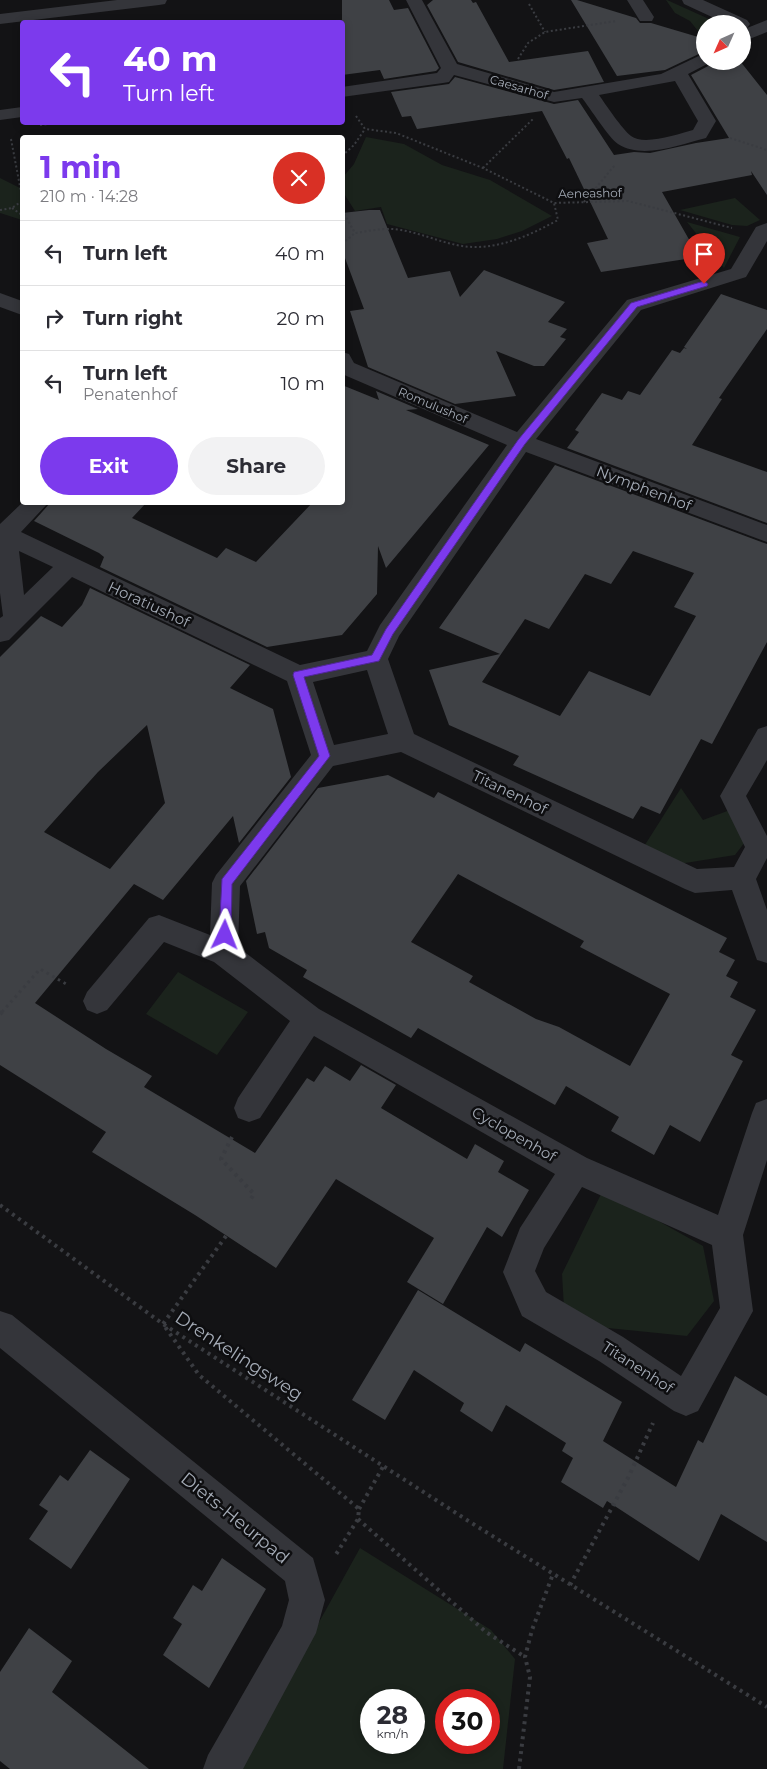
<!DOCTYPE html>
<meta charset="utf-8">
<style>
body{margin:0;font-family:Montserrat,sans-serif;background:#f2f2f3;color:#2b2b33;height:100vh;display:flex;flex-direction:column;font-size:19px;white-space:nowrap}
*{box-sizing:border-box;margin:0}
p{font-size:16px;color:#7c7c81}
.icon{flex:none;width:28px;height:28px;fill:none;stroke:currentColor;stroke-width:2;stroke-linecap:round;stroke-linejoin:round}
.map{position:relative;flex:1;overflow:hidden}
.side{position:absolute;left:20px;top:135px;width:325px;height:370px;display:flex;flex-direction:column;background:#fff;border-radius:5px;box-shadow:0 2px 8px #0003}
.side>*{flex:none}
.hud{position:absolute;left:20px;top:20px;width:325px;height:105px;border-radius:5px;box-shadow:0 2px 8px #0003;background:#7c3aed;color:#fff;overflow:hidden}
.needle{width:32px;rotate:225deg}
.fabs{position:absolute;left:696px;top:15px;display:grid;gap:10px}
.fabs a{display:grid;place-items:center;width:55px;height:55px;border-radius:50%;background:#fff;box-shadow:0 2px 8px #0003;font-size:25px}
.speed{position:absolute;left:360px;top:1689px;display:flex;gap:10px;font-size:25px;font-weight:700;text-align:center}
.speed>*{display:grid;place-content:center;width:65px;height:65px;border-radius:50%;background:#fff;box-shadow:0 2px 8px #0003;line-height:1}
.speed small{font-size:12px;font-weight:400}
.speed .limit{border:8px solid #d22;background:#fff;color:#111}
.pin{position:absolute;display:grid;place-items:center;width:42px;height:42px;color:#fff;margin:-51px -21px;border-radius:50% 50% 50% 0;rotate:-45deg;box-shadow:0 0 5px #0007}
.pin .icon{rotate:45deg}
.me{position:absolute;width:55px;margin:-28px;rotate:2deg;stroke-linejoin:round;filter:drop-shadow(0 0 4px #0008)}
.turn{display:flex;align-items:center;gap:18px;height:105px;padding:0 20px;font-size:22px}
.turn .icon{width:65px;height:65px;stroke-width:2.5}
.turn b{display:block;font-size:35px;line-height:42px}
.round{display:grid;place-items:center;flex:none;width:52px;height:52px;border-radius:26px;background:#f2f2f3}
.headline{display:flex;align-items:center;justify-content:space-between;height:85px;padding:0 20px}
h1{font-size:30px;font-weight:700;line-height:38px;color:#7c3aed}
.button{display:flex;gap:10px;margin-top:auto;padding:10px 20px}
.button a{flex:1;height:58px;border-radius:30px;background:#7c3aed;color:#fff;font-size:20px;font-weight:700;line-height:58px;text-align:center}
.button a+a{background:#f2f2f3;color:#2b2b33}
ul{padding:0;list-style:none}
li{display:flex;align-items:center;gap:15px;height:65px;padding:0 20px;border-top:1px solid #e1e1e2}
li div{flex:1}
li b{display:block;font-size:19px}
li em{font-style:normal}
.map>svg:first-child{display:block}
.green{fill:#1b231c;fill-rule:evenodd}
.building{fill:#3f4145;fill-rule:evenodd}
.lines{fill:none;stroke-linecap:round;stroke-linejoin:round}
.path-far2{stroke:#3a3c41;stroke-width:2;stroke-dasharray:2 2.5;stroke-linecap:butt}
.path-far1{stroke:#3a3c41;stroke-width:3;stroke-dasharray:2.5 4;stroke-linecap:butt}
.path{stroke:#3a3c41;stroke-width:4;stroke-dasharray:3 4.5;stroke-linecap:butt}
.minor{fill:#34353a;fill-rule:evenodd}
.route{fill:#7c3aed;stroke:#51269a}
.labels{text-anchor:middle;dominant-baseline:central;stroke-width:5;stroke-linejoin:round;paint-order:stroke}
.far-street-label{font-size:12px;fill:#a4abb6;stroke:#0e0e10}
.street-label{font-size:15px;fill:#a4abb6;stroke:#0e0e10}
.near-street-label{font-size:18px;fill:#a4abb6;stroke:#0e0e10}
</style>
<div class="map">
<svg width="767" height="1769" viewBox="0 0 767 1769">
<rect width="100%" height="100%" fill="#131315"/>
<path class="green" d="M666,0H667L720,24H705V37L702,36L690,21L675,13Z
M366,137L404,144L442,165L490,180L552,216L522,231L497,239L463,244L387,224L381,207L355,211L343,192V177L354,164Z
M0,178L22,189V220L0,213Z
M735,198L760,220L747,226L732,225L680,210Z
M687,222L740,237L724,268Z
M681,788L703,820L730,810L748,838L735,855L679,864L643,848Z
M178,972L248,1012L217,1055L146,1014Z
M603,1190L703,1246L714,1301L687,1336L588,1326L564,1308L562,1274Z
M360,1548L491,1630L515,1659L503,1769H238ZM371,1700H414V1742H371ZM446,1700H489V1742H446Z"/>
<path class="building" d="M342,0H389L394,10L408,8L439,68L436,71L384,79L380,70L342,75Z
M433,0H471L473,3L476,2L509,62L588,51L604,82L554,90L458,62L427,5Z
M571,0H577L636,18L640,23H651L705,39V51L665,70L617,76Z
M713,61H740L767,95V195L751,171L752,175L662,192L699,257L601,272L587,243L608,239L569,158L567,159L542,111L417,129L411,116L402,117L391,92L449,84L455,77L554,104L578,100L614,155L634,152L650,153L696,143L729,138L691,75L712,64Z
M369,210H380L408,278L450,271L460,297L484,270L565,302L548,322L567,329L560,337L566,339L544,366H534L496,351L516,396L455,404L368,367L350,311L364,309L342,250V213Z
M721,294L767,310V329L719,398L722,399L692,445L767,472V523L567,448L579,432L575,430L602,393L622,400L628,391L640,395L672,350L680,353L684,348L687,349L684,347Z
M342,385L379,400L376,391L418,409L406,410L489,445L386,568L378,546L377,594L342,635L267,647L100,567L104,557L99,553L34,521L51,502H147L132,518L217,558L226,548L256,562L313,502H342Z
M555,465L767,544V642L712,744L701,739L660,814L641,806L633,819L513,765L519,756L449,725L429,670L500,654L439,628ZM633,551L694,573L674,607L696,616L650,696L589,671L560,716L482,682L525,619L549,629L585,574L611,584Z
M90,588L250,665L230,688L273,709L291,777L239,843L233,816L163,900L134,884L35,1003L106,1049L152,1076L144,1087L255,1153L307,1078L314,1082L325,1066L350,1081L361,1065L396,1085L381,1108L467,1159L475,1144L504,1161L498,1172L529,1190L502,1237L487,1227L443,1304L407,1282L434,1238L336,1179L276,1268L195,1215L92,1152L106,1132L0,1065V657L41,616L62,627L82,605ZM147,725L165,803L110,869L44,832L98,772Z
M388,775L434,798L438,792L727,938L719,952L735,960L726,976L738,982L730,997L756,1010L731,1055L743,1061L700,1142L670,1125L654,1155L611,1131L619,1117L566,1086L555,1105L418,1028L411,1038L303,977L307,970L269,948L265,932L257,934L246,881L318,788ZM458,874L584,941L580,947L670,994L630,1066L559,1027L536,1019L469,982L473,976L411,942Z
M418,1290L520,1352L525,1343L622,1402L603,1441L676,1487L698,1440L703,1443L735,1376L767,1396V1542L721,1514L699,1561L607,1501L603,1508L561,1482L573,1458L562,1451L566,1443L506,1405L492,1432L460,1411L464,1403L414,1370L385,1420L352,1400Z
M90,1450L130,1479L71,1569L29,1539L48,1511L39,1505L60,1475L68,1481Z
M222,1558L266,1589L209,1688L163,1655L182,1624L173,1618L193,1585L202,1591Z
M29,1628L72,1661L52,1692L149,1769H10L0,1761V1672Z"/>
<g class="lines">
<path class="path-far2" d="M529,4L545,32
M518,59L528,43L545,32L616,21
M356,116L365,129L396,133L483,168L554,203L628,201L732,228
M40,125L57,123
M730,138L767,150
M11,139L22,197
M342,156L354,145L365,129
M483,168L534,118
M584,202L615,165
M12,208L22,215
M0,210L12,208L22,201
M342,210L355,233C370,231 385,227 401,230C426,234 449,247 475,247C505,247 532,234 558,220L554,203
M342,244L355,233"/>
<path class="path-far1" d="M2,1012L40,969L68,985"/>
<path class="path" d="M0,1014L3,1011
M232,1137L221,1159L254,1194L249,1202
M0,1205L163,1324L470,1522L767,1707
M226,1236L163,1324L199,1375L359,1509L358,1519L335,1556
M359,1509L384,1465
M358,1519L486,1632L525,1657
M570,1585L629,1476L653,1423
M519,1769L530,1677L525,1657L532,1630L553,1574"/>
<path class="minor" d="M117,0H167L165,4L159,5L0,24V14Z
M406,0H422L457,64L554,92L661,74L705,53V61L711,62L688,74L716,121L706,138C681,144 643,160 618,144C609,138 590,108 582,98L554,102L454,75L449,82L443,83L342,97V87L437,73L441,68ZM675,81L698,121L693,130C678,134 644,146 631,136C622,129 606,105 599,95Z
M627,0H643L654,17L652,21H640Z
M682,0H703L747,20L750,24L747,28L742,29V24H727L684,4Z
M767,20V32L742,42V30Z
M22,107V117L0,120V110Z
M767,223V241L746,277L641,310L536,439L767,525V542L526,452L399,636L388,659L414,734L697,869L734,867L745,847L720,796L758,729L767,726V760L746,796L767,836V858L756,879L767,910V963L757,960L732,890L695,893L685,889L401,752L333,766L240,886L238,947L319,1009L587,1158L718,1215L752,1113L756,1103L767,1099V1160L743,1235L753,1311L698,1411L686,1416L674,1411L599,1361L522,1316L503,1272L520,1228L555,1174L314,1036L260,1118L249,1122L238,1118L234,1108L238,1098L290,1021L214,962L164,942L107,1010L97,1014L87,1010L83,1001L87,992L149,918L159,915L210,935L212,883L216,875L311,755L287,681L72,577L9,640L0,642V618L3,616L0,593V524L23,502H49L21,532L300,665L367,651L380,625L507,445L342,374V352L349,354L354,363L517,432L627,300L731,269L756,227ZM19,551L53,567L24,595ZM367,670L388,734L334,745L313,682ZM582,1187L712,1245L720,1308L681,1376L623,1337L546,1292L535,1271L544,1248Z
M0,293L22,301V315L0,307Z
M0,1311L12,1315L313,1558L325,1600L316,1633L243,1769H203L208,1755L282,1626L289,1600L285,1581L0,1348Z"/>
</g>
<path class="route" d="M704,281L708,284L707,286L637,307L525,444L393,634L379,661L304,677L330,756L232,884L231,935L229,939H221L219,935L222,879L319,756L293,675L294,672L372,655L386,629L518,440L631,303Z"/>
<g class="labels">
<g class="far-street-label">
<text transform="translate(519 87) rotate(16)">Caesarhof</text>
<text transform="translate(590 193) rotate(-1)">Aeneashof</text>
<text transform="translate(433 405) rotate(23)">Romulushof</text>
</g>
<g class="street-label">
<text transform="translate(644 488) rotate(21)">Nymphenhof</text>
<text transform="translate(149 604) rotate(25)">Horatiushof</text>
<text transform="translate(510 792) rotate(26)">Titanenhof</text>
<text transform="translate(514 1134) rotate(30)">Cyclopenhof</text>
<text transform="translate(638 1367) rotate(33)">Titanenhof</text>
</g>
<g class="near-street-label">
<text transform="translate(239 1356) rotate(33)">Drenkelingsweg</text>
<text transform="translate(235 1518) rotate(39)">Diets-Heurpad</text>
</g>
</g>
</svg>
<div class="fabs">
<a><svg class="needle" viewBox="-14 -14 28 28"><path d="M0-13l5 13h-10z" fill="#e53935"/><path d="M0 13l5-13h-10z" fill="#7c7c81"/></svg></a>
</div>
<div class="speed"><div>28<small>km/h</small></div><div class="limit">30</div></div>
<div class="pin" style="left:704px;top:284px;background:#d93025"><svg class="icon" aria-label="arrive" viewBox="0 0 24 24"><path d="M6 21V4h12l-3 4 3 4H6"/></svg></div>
<svg class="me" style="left:225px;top:935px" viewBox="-20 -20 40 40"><path d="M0-17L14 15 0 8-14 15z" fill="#7c3aed" stroke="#fff" stroke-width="4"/></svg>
<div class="hud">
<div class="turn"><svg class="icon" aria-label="left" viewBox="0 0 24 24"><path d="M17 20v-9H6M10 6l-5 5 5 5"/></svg><div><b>40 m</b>Turn left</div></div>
</div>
<section class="side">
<div class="headline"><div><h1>1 min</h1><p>210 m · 14:28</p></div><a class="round" style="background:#d93025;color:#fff"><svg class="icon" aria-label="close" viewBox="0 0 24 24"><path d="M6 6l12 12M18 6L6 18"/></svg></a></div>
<ul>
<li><svg class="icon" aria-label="left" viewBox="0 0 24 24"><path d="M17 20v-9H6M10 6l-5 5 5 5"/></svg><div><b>Turn left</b></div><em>40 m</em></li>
<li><svg class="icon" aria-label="right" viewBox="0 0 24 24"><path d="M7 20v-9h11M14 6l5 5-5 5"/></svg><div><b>Turn right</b></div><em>20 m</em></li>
<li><svg class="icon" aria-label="left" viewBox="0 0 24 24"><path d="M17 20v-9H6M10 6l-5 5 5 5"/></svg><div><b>Turn left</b><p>Penatenhof</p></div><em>10 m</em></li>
</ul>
<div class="button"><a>Exit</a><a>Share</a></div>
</section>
</div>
